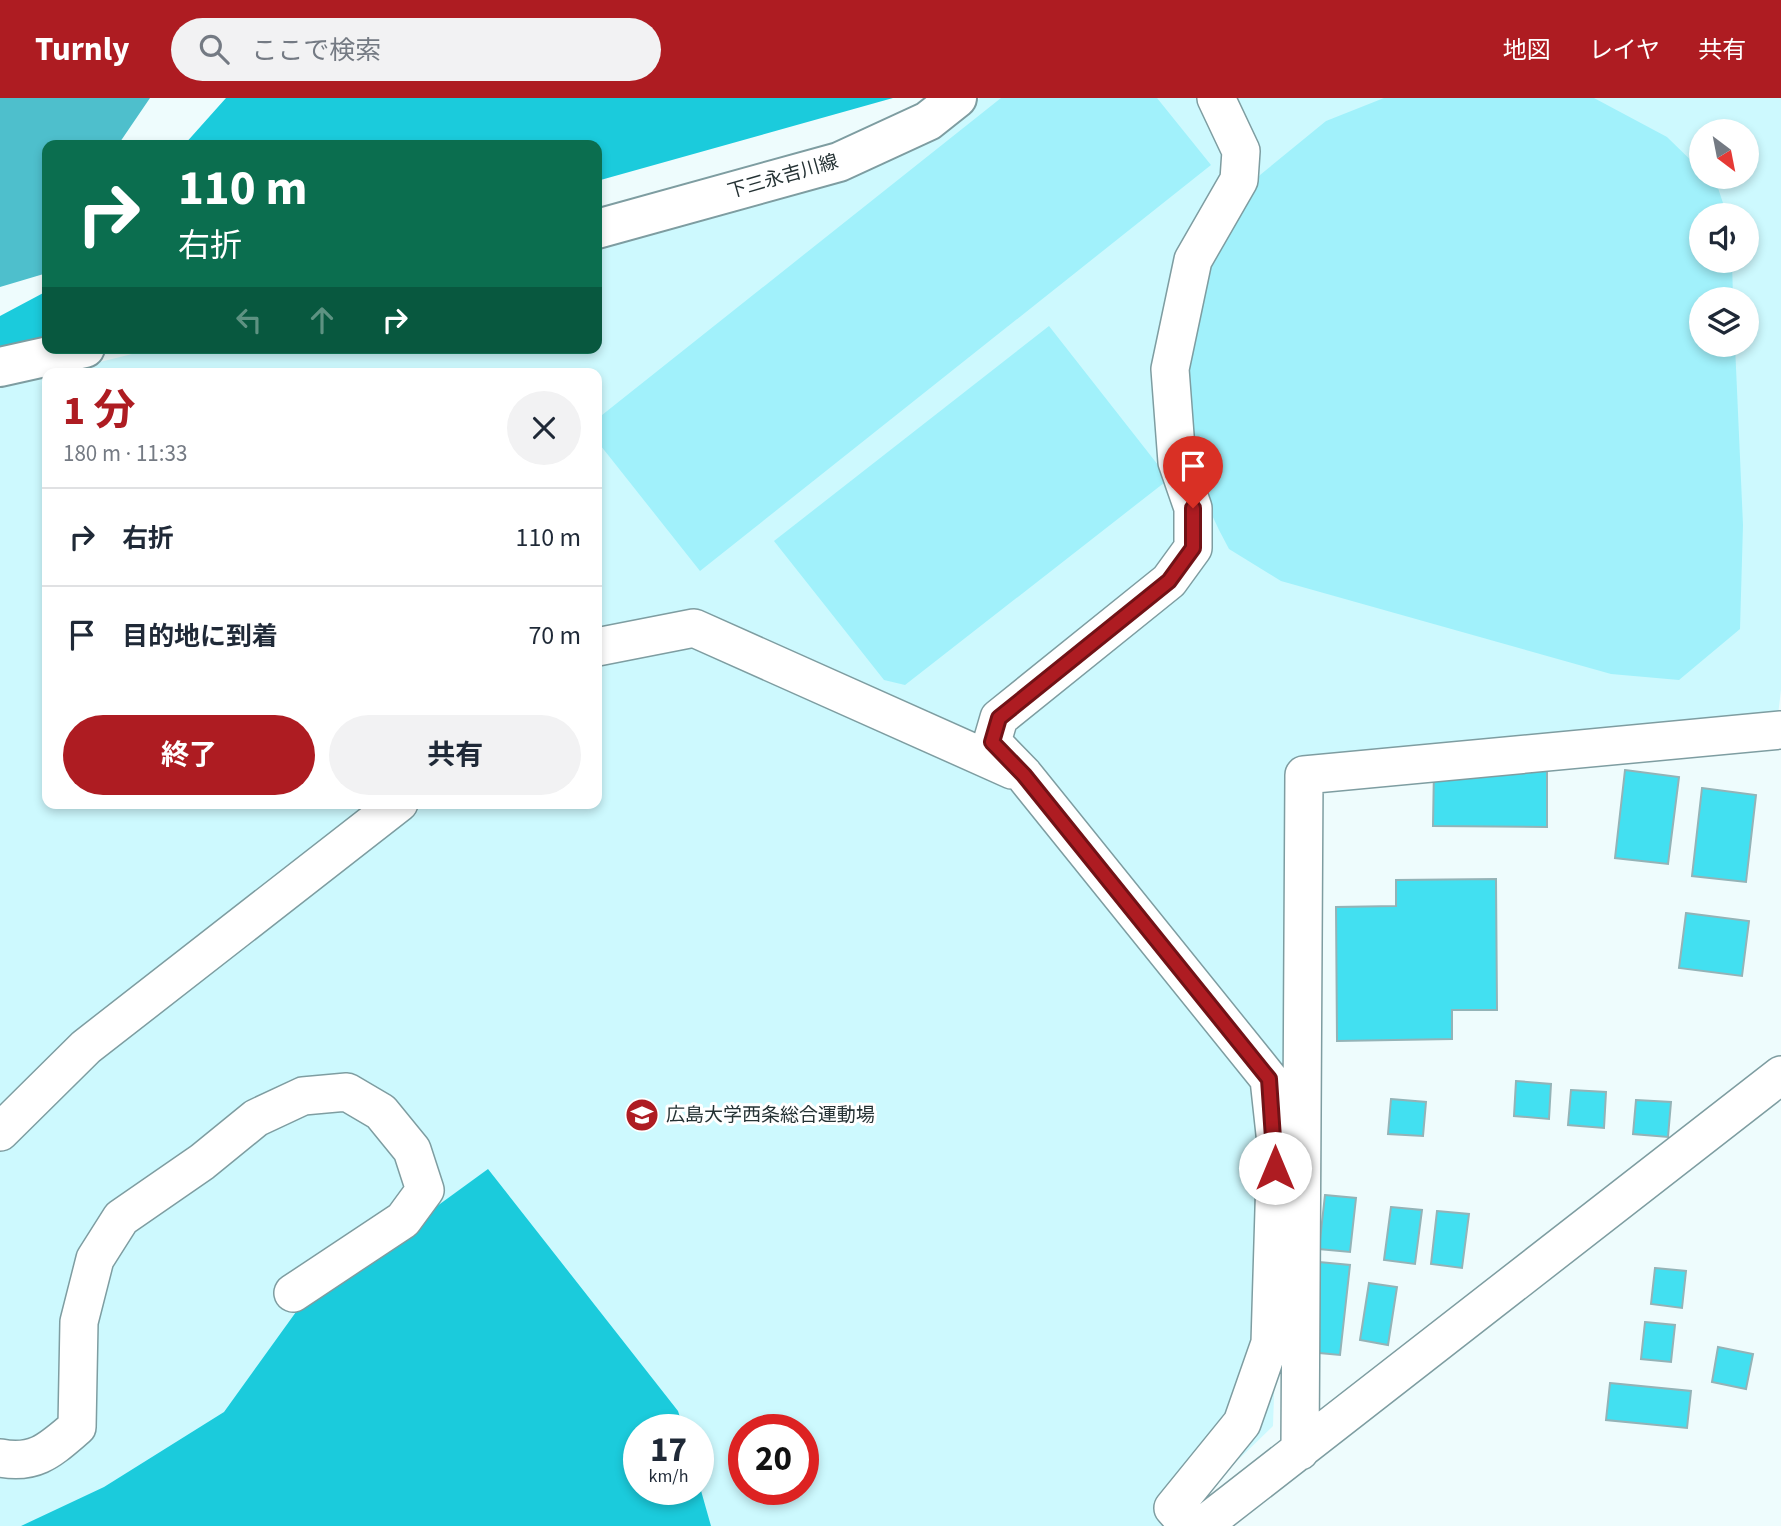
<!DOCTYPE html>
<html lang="ja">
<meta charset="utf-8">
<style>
body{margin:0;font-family:"Source Sans 3","Noto Sans JP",sans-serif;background:#f2f2f3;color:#1f2937;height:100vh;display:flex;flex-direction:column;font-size:26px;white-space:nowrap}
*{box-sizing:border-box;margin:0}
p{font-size:23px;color:#747a83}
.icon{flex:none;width:38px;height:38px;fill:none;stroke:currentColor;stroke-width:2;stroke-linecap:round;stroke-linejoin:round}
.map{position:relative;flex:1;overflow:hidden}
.details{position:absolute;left:42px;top:270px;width:560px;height:441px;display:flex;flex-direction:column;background:#fff;border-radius:14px;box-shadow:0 4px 10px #0003}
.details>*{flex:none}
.banner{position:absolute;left:42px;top:42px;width:560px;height:214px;border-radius:14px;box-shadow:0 4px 10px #0003;background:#0b6e4f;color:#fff;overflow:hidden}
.needle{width:46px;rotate:148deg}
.buttons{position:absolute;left:1689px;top:21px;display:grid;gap:14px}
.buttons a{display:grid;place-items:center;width:70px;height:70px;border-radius:50%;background:#fff;box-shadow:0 4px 10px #0003;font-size:35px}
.speed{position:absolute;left:623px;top:1316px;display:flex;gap:14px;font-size:35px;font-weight:700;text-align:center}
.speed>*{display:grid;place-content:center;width:91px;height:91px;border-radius:50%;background:#fff;box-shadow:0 4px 10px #0003;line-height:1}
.speed small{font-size:18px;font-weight:400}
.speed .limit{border:10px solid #d22;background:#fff;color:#111}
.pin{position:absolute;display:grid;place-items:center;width:60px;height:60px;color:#fff;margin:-72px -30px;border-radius:50% 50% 50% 0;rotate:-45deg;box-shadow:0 0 7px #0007}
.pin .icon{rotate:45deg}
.me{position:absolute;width:77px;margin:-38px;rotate:0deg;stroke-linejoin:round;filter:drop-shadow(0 0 5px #0008)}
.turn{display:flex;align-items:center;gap:24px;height:147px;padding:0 21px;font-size:32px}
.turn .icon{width:91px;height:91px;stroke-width:2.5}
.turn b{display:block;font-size:49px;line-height:60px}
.lanes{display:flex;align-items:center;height:66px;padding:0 21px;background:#0003;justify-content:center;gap:35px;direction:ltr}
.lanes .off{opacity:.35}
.round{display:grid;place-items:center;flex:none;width:74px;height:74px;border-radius:37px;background:#f2f2f3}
.overview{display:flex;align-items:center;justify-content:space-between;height:119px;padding:0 21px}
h1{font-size:42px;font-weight:700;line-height:52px;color:#ae1c22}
.button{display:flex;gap:14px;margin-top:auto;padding:14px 21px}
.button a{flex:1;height:80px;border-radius:42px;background:#ae1c22;color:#fff;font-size:28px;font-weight:700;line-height:80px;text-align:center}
.button a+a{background:#f2f2f3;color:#1f2937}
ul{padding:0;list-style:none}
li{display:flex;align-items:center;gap:21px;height:98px;padding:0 21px;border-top:2px solid #e0e1e3}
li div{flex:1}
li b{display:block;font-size:26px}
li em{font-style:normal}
header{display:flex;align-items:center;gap:42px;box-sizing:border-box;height:98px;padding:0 35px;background:#ae1c22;color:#fff}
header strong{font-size:33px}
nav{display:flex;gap:38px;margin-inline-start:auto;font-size:24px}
.search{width:490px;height:63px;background:#f2f2f3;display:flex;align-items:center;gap:18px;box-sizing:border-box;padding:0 24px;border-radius:38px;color:#747a83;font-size:26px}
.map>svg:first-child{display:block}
.built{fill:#cdf9fe;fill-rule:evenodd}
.green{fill:#a1f1fb}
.forest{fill:#1bcbdc}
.water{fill:#4ebfcc}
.building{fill:#42e0f1;stroke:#93b3b7;stroke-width:2}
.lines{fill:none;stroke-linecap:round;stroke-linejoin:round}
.minor-casing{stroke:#7e9da1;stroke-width:40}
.major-casing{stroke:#7e9da1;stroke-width:42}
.minor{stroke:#fff;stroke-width:37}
.major{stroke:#fff;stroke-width:38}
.route-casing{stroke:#711216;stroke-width:18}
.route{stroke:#ae1c22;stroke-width:12}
.labels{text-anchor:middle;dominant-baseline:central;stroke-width:6;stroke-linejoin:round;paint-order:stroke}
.street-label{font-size:19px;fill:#253234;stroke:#fff}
.poi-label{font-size:19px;fill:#253234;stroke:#fff;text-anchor:start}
</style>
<header>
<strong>Turnly</strong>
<div class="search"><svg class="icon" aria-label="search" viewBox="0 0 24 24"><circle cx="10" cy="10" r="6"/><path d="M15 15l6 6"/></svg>ここで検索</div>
<nav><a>地図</a><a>レイヤ</a><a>共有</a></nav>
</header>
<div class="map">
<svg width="1781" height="1428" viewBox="0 0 1781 1428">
<rect width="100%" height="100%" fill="#eefcfd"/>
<path class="built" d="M980,0H1781V592L1778,617L1295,673L1273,1328L1170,1428H0V289L47,277V705H597V275H56L156,250H597V144L944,27ZM1701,33H1746V79H1701ZM1701,117H1746V163H1701ZM1701,201H1746V247H1701ZM639,1332H698V1391H639ZM744,1332H803V1391H744Z"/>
<path class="green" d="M1001,0H1157L1211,67L700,473L597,343V321Z
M1384,0H1594L1667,39L1701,72V79H1708L1717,87L1727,117H1701V163H1732L1733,201H1701V247H1735L1743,427L1740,531L1679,582L1611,576L1281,483L1229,451L1219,432L1204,400L1184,329L1183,257L1211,152L1260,77L1326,23Z
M1049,228L1169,381L905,587L884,582L774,443Z"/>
<path class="forest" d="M226,0H893L597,83V47H184Z
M47,193V238L0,251V218Z
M488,1071L678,1313L684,1332H639V1391H698V1382L711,1428H21L104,1389L224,1314L301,1207Z"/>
<path class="water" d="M0,0H150L118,47H47V175L0,189Z"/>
<path class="building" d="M1434,670L1547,671V729L1433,728Z
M1625,672L1679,679L1668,766L1615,760Z
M1702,690L1756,697L1746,784L1692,778Z
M1496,781L1497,912H1452V941L1337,943L1336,809L1396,808V782Z
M1686,815L1749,823L1742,878L1679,870Z
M1516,983L1551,986L1549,1021L1514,1018Z
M1571,992L1606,994L1604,1030L1568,1027Z
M1391,1001L1426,1004L1423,1038L1388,1036Z
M1636,1002L1671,1004L1668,1039L1633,1036Z
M1325,1097L1356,1100L1350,1154L1319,1151Z
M1391,1109L1422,1112L1415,1166L1384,1162Z
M1437,1113L1469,1116L1462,1170L1431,1166Z
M1319,1164L1350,1167L1340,1257L1309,1254Z
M1655,1170L1686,1173L1682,1210L1651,1206Z
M1369,1185L1397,1189L1388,1247L1360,1242Z
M1645,1224L1675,1227L1671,1264L1641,1261Z
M1718,1249L1753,1256L1746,1291L1712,1284Z
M1610,1285L1691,1293L1687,1330L1606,1322Z"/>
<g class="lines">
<defs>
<path id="minor" d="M597,549L694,530L1012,672
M0,1034L86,949L399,705
M1300,1353L1304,677L1781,632
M0,1360C36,1367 51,1351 77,1329L79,1224L95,1161L121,1120L202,1064L256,1020L303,998L347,994L381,1014L412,1052L425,1092L403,1122L293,1195
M1189,1428L1173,1410L1242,1325L1270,1245L1276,1045L1269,981L1024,677L992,644L999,620L1169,483L1193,450V410L1177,364L1170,271L1193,162L1239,82L1241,53L1216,0
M1202,1428L1781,977"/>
<path id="major" d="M597,131L839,64L928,23L957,0
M0,269L85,250"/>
</defs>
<use href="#minor" class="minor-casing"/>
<use href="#major" class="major-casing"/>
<use href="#minor" class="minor"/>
<use href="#major" class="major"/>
</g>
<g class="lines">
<defs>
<path id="route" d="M1193,410V450L1169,483L999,620L992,644L1024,677L1269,981L1275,1070"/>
</defs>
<use href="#route" class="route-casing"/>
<use href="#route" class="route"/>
</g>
<defs>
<symbol id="university-disc" viewBox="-11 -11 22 22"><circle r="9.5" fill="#ae1c22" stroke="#fff"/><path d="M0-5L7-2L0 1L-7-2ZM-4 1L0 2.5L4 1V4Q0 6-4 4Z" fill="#fff"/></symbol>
</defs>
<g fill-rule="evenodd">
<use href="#university-disc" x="623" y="998" width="38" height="38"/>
</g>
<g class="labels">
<g class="street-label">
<text transform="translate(783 79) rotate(-16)">下三永吉川線</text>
</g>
<g class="poi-label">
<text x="666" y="1017">広島大学西条総合運動場</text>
</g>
</g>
</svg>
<div class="buttons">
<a><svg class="needle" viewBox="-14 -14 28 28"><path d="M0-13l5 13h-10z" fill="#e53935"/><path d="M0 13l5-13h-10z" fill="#747a83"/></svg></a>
<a><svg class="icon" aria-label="sound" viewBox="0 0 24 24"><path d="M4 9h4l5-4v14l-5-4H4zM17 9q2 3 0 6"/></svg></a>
<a><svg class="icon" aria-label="layers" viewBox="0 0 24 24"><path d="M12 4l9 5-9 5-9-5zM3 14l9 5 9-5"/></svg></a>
</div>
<div class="speed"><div>17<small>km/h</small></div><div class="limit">20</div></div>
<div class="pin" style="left:1193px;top:410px;background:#d93025"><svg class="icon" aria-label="arrive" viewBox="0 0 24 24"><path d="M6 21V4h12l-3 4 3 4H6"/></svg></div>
<svg class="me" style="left:1275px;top:1070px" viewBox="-20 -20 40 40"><circle r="19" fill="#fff"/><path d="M0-13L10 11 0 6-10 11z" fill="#ae1c22"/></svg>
<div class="banner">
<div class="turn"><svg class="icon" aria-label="right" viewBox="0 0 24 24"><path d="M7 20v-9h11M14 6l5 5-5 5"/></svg><div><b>110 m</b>右折</div></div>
<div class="lanes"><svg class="icon off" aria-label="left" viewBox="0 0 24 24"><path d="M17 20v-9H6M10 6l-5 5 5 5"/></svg><svg class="icon off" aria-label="ahead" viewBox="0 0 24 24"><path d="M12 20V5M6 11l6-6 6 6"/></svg><svg class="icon" aria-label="right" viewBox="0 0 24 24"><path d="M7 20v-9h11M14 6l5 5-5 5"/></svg></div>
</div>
<section class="details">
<div class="overview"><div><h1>1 分</h1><p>180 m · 11:33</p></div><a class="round"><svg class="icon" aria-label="close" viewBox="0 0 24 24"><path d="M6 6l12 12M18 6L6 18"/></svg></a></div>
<ul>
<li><svg class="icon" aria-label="right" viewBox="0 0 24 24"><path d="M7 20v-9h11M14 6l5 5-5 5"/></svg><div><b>右折</b></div><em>110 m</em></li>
<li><svg class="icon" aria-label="arrive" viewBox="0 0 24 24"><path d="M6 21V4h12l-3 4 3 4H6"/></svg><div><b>目的地に到着</b></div><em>70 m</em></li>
</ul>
<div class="button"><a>終了</a><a>共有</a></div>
</section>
</div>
